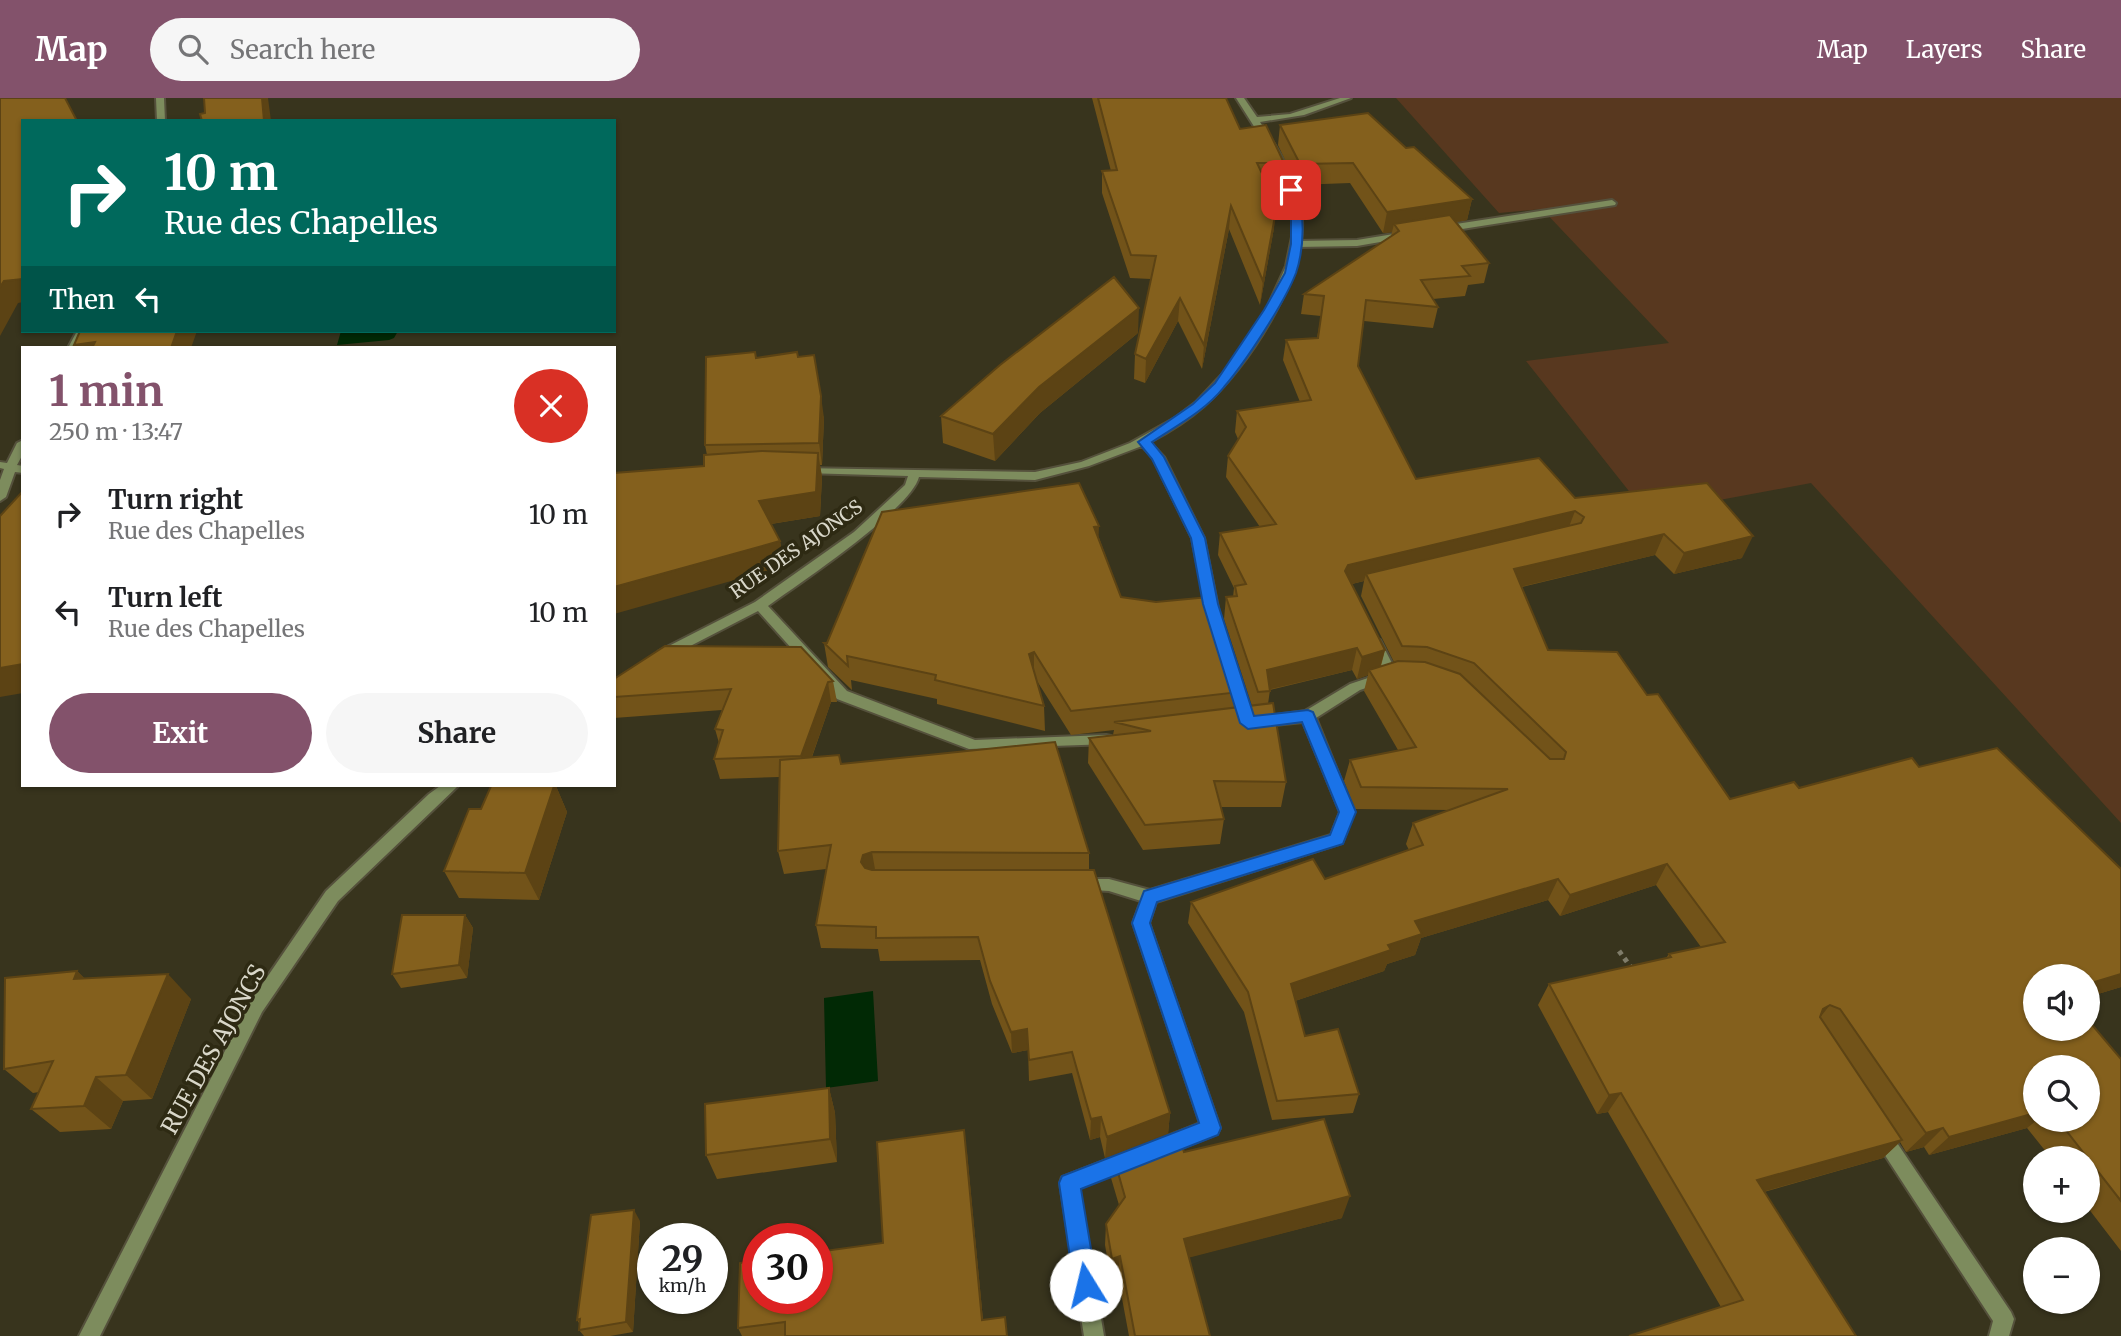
<!DOCTYPE html>
<meta charset="utf-8">
<style>
body{margin:0;font-family:Merriweather,serif;background:#f6f6f6;color:#202124;height:100vh;display:flex;flex-direction:column;font-size:26px;white-space:nowrap}
*{box-sizing:border-box;margin:0}
p{font-size:23px;color:#757577}
.icon{flex:none;width:38px;height:38px;fill:none;stroke:currentColor;stroke-width:2;stroke-linecap:round;stroke-linejoin:round}
.map{position:relative;flex:1;overflow:hidden}
.panel{position:absolute;left:21px;top:248px;width:595px;height:441px;display:flex;flex-direction:column;background:#fff;border-radius:0px;box-shadow:0 2px 5px #0004}
.panel>*{flex:none}
.banner{position:absolute;left:21px;top:21px;width:595px;height:214px;border-radius:0px;box-shadow:0 2px 5px #0004;background:#00695c;color:#fff;overflow:hidden}
.tools{position:absolute;left:2023px;top:866px;display:grid;gap:14px}
.tools a{display:grid;place-items:center;width:77px;height:77px;border-radius:50%;background:#fff;box-shadow:0 2px 5px #0004;font-size:35px}
.speed{position:absolute;left:637px;top:1125px;display:flex;gap:14px;font-size:35px;font-weight:700;text-align:center}
.speed>*{display:grid;place-content:center;width:91px;height:91px;border-radius:50%;background:#fff;box-shadow:0 2px 5px #0004;line-height:1}
.speed small{font-size:18px;font-weight:400}
.speed .limit{border:10px solid #d22;background:#fff;color:#111}
.pin{position:absolute;display:grid;place-items:center;width:60px;height:60px;color:#fff;margin:-30px;border-radius:14px;box-shadow:0 4px 10px #0006}
.me{position:absolute;width:77px;margin:-38px;rotate:351deg;stroke-linejoin:round;filter:drop-shadow(0 0 5px #0008)}
.turn{display:flex;align-items:center;gap:24px;height:147px;padding:0 28px;font-size:32px}
.turn .icon{width:91px;height:91px;stroke-width:2.5}
.turn b{display:block;font-size:49px;line-height:60px}
.then{display:flex;align-items:center;height:66px;padding:0 28px;background:#0003;gap:14px;font-size:26px}
.round{display:grid;place-items:center;flex:none;width:74px;height:74px;border-radius:37px;background:#f6f6f6}
.summary{display:flex;align-items:center;justify-content:space-between;height:119px;padding:0 28px}
h1{font-size:42px;font-weight:700;line-height:52px;color:#83526b}
.primary-button{display:flex;gap:14px;margin-top:auto;padding:14px 28px}
.primary-button a{flex:1;height:80px;border-radius:42px;background:#83526b;color:#fff;font-size:28px;font-weight:700;line-height:80px;text-align:center}
.primary-button a+a{background:#f6f6f6;color:#202124}
ul{padding:0;list-style:none}
li{display:flex;align-items:center;gap:21px;height:98px;padding:0 28px}
li div{flex:1}
li b{display:block;font-size:26px}
li em{font-style:normal}
header{display:flex;align-items:center;gap:42px;box-sizing:border-box;height:98px;padding:0 35px;background:#83526b;color:#fff}
header strong{font-size:33px}
nav{display:flex;gap:38px;margin-inline-start:auto;font-size:24px}
.search{width:490px;height:63px;background:#f6f6f6;display:flex;align-items:center;gap:18px;box-sizing:border-box;padding:0 24px;border-radius:38px;color:#757577;font-size:26px}
.map>svg:first-child{display:block}
.green{fill:#58381f}
.water{fill:#012905}
.lines{fill:none;stroke-linecap:round;stroke-linejoin:round}
.service-casing{stroke:#55513c;stroke-width:4}
.minor-casing{stroke:#55513c;stroke-width:4}
.path{stroke:#7f7c69;stroke-width:5;stroke-dasharray:4.5 4.5;stroke-linecap:butt}
.service{fill:#7d8c5d;fill-rule:evenodd}
.minor{fill:#7d8c5d;fill-rule:evenodd}
.wall{fill:#725319;fill-rule:evenodd}
.shaded-wall{fill:#5c4314}
.building{fill:#84601d;stroke:#5c4314;stroke-width:2}
.route{fill:#1a73e8;stroke:#114b97;stroke-width:2}
.labels{text-anchor:middle;dominant-baseline:central;stroke-width:7;stroke-linejoin:round;paint-order:stroke}
.street-label{font-size:19px;fill:#d9d7c9;stroke:#2e2a13}
.near-street-label{font-size:23px;fill:#d9d7c9;stroke:#2e2a13}
</style>
<header>
<strong>Map</strong>
<div class="search"><svg class="icon" aria-label="search" viewBox="0 0 24 24"><circle cx="10" cy="10" r="6"/><path d="M15 15l6 6"/></svg>Search here</div>
<nav><a>Map</a><a>Layers</a><a>Share</a></nav>
</header>
<div class="map">
<svg width="2121" height="1238" viewBox="0 0 2121 1238">
<rect width="100%" height="100%" fill="#38341d"/>
<path class="green" d="M1396,0H2121V725L1811,385L1698,406L1636,402L1526,263L1669,245L1542,111L1499,115Z"/>
<path class="water" d="M341,233H398L394,240L389,242L337,247Z
M873,893L878,983L826,990L824,900Z"/>
<g class="lines">
<defs>
<path id="service" d="M1612,102L1616,105L1615,107L1443,134L1438,131L1443,128Z
M1406,134L1411,137L1409,139L1357,148L1296,149L1291,146L1296,143L1357,142Z"/>
<path id="minor" d="M156,0H164L165,23H157Z
M1236,0H1244L1257,19L1290,16L1340,0H1351L1304,17L1260,24C1280,54 1300,85 1302,122C1305,182 1247,270 1204,308C1188,322 1169,334 1150,344L1164,359L1204,440L1219,515L1218,518H1208L1207,515L1192,440L1153,360L1142,348L1089,368L1035,382L919,379C911,411 800,485 768,508L847,593L975,642L1106,637L1111,638L1113,642L1111,646L969,651L837,601L758,513L669,559H659L657,556L659,553L755,504L854,434L905,387L908,378L804,375L800,374V370L1035,374L1081,364L1130,345L1175,320L1196,304L1227,271L1267,210L1286,168L1292,139V108L1283,80L1269,52Z
M77,233H87L78,250H68Z
M23,342V356L17,367L23,368V375L15,374L6,399L0,403V382L4,371L0,370V364L7,365L17,345Z
M1375,540L1380,542L1398,577L1396,580L1360,592L1316,620L1354,714L1342,745L1156,804L1149,825L1220,1030L1217,1036L1164,1057L1158,1054L1155,1048L1158,1042L1200,1025L1133,825L1141,803L1109,793L1074,791L1072,786L1074,781H1109L1150,792L1331,737L1340,714L1303,624L1248,630L1243,629L1227,581L1234,576L1239,578L1253,620L1305,613L1350,586L1383,575L1368,545Z
M440,688H458L338,803L262,914L100,1238H79L250,904L326,793L429,696Z
M1881,1027L1887,1030L2011,1214L2014,1221L2009,1238H1989L1993,1223L1875,1042L1872,1036L1875,1030Z
M1129,1053L1135,1056L1138,1062L1135,1068L1079,1090L1104,1238H1084L1060,1085L1062,1079Z"/>
</defs>
<use href="#service" class="service-casing"/>
<use href="#minor" class="minor-casing"/>
<path class="path" d="M1619,853L1633,872"/>
<use href="#service" class="service"/>
<use href="#minor" class="minor"/>
</g>
<path class="wall" d="M1092,0H1226L1240,31L1284,65L1282,87H1268L1274,130L1260,207L1229,131L1202,271L1178,223L1145,285L1134,281L1135,256L1151,181L1130,180L1102,95V73H1111Z
M1280,27L1406,50L1472,101L1467,122L1456,124L1489,165L1484,185L1468,187L1465,198L1433,201L1438,209L1433,230L1364,223L1358,268L1416,381L1575,400L1742,460L1674,476L1655,457L1522,489L1548,552L1647,597L1730,701L1919,669L2121,771V889L2088,899V878H2035L2121,961V1153L2088,1110V1060H2051L2027,1030L1929,1057L1924,1049L1906,1054L1900,1044L1883,1060L1764,1094L1856,1238L1721,1209L1608,1014L1597,1016L1538,907L1549,886L1666,860L1669,856L1701,849L1656,787L1560,818L1548,802L1421,840L1415,857L1387,866L1384,873L1295,903L1305,938L1359,996L1353,1015L1272,1022L1244,914L1188,825L1191,804L1325,781L1409,752L1406,746L1413,725L1450,712L1355,711L1344,683L1350,662L1398,652L1364,593L1368,577L1357,581L1352,572L1270,592L1268,606L1286,684L1281,709H1221L1224,721L1220,746L1143,752L1088,665L1089,640L1113,637L1114,632L1071,637L1037,583L1044,608L1045,633L937,606V601L851,582L852,592L828,569L824,545H827L1099,440L1121,499L1240,594L1238,610L1252,608L1224,521L1226,499H1233L1234,490L1218,457L1220,435L1260,429L1226,379L1228,358L1238,341L1235,334L1237,313L1300,304L1283,262L1286,242L1317,240L1321,218L1301,216L1304,196L1391,138L1392,134L1383,135L1350,85L1297,87L1278,47ZM1364,483L1361,498L1394,564L1381,568L1385,552L1352,486ZM2088,970V1022H2035Z
M1138,235L1040,315L995,363L943,345L941,318Z
M755,254L756,260L798,259L824,320L822,367H820L822,379L820,418L771,426L780,443L784,468L704,368L707,357L705,347Z
M614,581L833,583L837,604H831L812,659L841,666L1089,755V772L1170,1015L1168,1036L1105,1060L1100,1039L1090,1042L1072,975L1029,983L1028,952L1012,955L992,906L980,862L880,863L878,851L821,850L816,827L826,771L784,776L778,753L779,679L720,681L714,661L719,645L715,631L722,612L614,620Z
M491,688H556L567,714L539,802L459,800L444,773L481,711Z
M465,817L473,830L467,880L401,890L392,876Z
M77,873L84,880L191,901L152,1001L123,1003L111,1031L60,1034L31,1011L39,994L33,995L4,971Z
M829,990L835,1015L837,1064L717,1081L706,1057Z
M1184,1054L1342,1120L1189,1159L1210,1238H1129L1118,1179L1111,1182L1105,1147L1106,1126L1119,1107L1111,1080L1113,1057Z
M967,1055L983,1222L1007,1238H742L738,1230L883,1145Z
M640,1123L633,1234L610,1238H584L579,1232V1225L577,1222Z"/>
<path class="shaded-wall" d="M262,0H268L271,23H264Z
M1472,101L1467,122L1398,133L1394,126L1392,134L1383,135L1387,114Z
M1277,107L1274,130L1260,207L1263,183Z
M1231,108L1229,131L1202,271L1204,247Z
M23,181V204L18,205L0,238V189L4,183Z
M1180,200L1178,223L1145,285L1146,261Z
M1139,210L1138,235L1040,315L995,363L993,336L1039,289Z
M177,233H197L191,250H171Z
M95,244L98,250H77L74,247Z
M821,298L824,320L822,367L819,345Z
M818,355L822,379L820,418L764,427L759,403Z
M1575,413L1567,434L1366,476L1364,483L1343,488L1345,473L1348,467Z
M1099,428L1098,453L1094,429Z
M1664,436L1655,457L1507,492L1514,471Z
M1753,438L1742,460L1674,476L1684,455Z
M780,443L784,468L614,516V489Z
M1357,550L1352,572L1263,593L1267,572Z
M1385,552L1379,573L1369,572L1368,577L1357,581L1362,559Z
M1034,554V579L1029,556Z
M23,566V595L0,599V570Z
M828,584L831,604L805,678L801,658Z
M554,688H556L567,714L539,802L525,775Z
M872,754L876,777L868,780L861,764L863,757Z
M1667,766L1656,787L1560,818L1570,797Z
M1558,781L1548,802L1421,840L1415,857L1387,866L1384,873L1286,906L1291,886L1388,847L1415,823Z
M465,817L473,830L467,880L459,867Z
M77,873L102,898L74,881Z
M168,876L191,901L152,1001L126,977Z
M2121,876V889L2088,899V886Z
M1830,907L1814,927L1823,911Z
M1027,931L1028,952L1012,955L1011,934Z
M96,979L123,1003L111,1031L84,1008Z
M829,990L835,1015L837,1064L830,1041Z
M1621,995L1608,1014L1597,1016L1609,997Z
M1170,1015L1168,1036L1105,1060L1107,1039Z
M2035,1015V1022H2037L2027,1030L1929,1057L1949,1039Z
M1101,1019L1100,1039L1090,1042L1091,1021Z
M1943,1030L1924,1049L1906,1054L1926,1035Z
M1902,1042L1883,1060L1741,1100L1757,1082Z
M1350,1098L1342,1120L1180,1162L1184,1141Z
M634,1112L640,1123L633,1234L626,1224Z
M1120,1158L1118,1179L1111,1182L1112,1161Z"/>
<path class="building" d="M0,0H65L77,23H23V181L4,183L0,189Z
M204,0H262L264,23H202L200,16L205,15Z
M1098,0H1226L1240,31L1266,27L1284,65H1257L1277,107L1263,183L1231,108L1204,247L1180,200L1146,261L1135,256L1156,158L1131,157L1102,73L1117,72Z
M1368,15L1406,50L1414,49L1472,101L1387,114L1353,65L1300,66L1280,27Z
M1450,117L1489,165L1462,168L1470,178L1421,182L1438,209L1366,202L1358,268L1416,381L1539,360L1575,400L1707,385L1753,438L1684,455L1664,436L1514,471L1548,552L1617,554L1647,597L1658,596L1730,701L1794,684L1799,690L1912,660L1919,669L1997,650L2121,771V876L2088,886V878H2035V931H2088V922L2121,961V1103L2058,1022H2088V970H2035V1015L1949,1039L1943,1030L1926,1035L1840,911L1830,907L1823,911L1820,919L1902,1042L1757,1082L1856,1238H1629L1743,1202L1621,995L1609,997L1549,886L1671,859L1669,856L1725,844L1667,766L1570,797L1558,781L1415,823L1422,836L1388,847L1391,852L1291,886L1305,938L1338,931L1359,996L1277,1003L1248,894L1191,804L1313,761L1325,781L1423,747L1413,725L1508,691L1361,689L1350,662L1416,649L1369,572L1398,563L1425,564L1460,576L1550,661H1564L1566,654L1474,565L1427,549L1402,548L1366,476L1581,425L1584,419L1575,413L1348,467L1345,473L1385,552L1362,559L1357,550L1267,572L1270,593L1258,594L1226,499L1237,498L1235,488L1246,486L1220,435L1276,426L1228,358L1246,329L1237,313L1311,302L1286,242L1318,240L1324,198L1304,196L1399,133L1394,126Z
M1114,179L1139,210L1039,289L993,336L941,318L1000,267Z
M80,233H177L171,250H92L95,244L74,247Z
M755,254L756,260L797,254L798,259L814,257L821,298L819,345L705,347L706,259Z
M762,353L818,355L816,394L759,403L780,443L614,489V375L704,368V357Z
M1079,385L1099,428L1094,429L1121,499L1156,504L1209,499L1240,594L1071,613L1034,554L1029,556L1044,608L935,582L936,577L847,558L848,568L824,545H827L882,414Z
M23,393V566L0,570V418Z
M665,548L801,549L833,583L828,584L801,658L714,661L723,632L715,631L731,591L614,599V581Z
M1273,605L1286,684L1214,683L1224,721L1145,727L1089,640L1151,633L1114,624Z
M1055,644L1089,755L872,754L863,757L861,764L865,770L872,772H1094L1170,1015L1107,1039L1101,1019L1091,1021L1072,954L1029,962L1027,931L1011,934L990,883L978,839L876,840V829L816,827L831,747L778,753L780,662L839,657L841,666Z
M491,688H554L525,775L444,773L469,711H481Z
M402,817H465L459,867L392,876Z
M77,873L74,881L168,876L126,977L96,979L84,1008L31,1011L53,963L4,971L5,880Z
M829,990L830,1041L706,1057L705,1006Z
M1324,1021L1350,1098L1184,1141L1210,1238H1135L1120,1158L1112,1161L1106,1126L1125,1099L1113,1057L1177,1033L1184,1054Z
M964,1032L982,1222L1005,1219L1007,1238H785V1224L738,1230L740,1165L758,1162V1200H817V1154L883,1145L877,1044Z
M634,1112L626,1224L579,1232L580,1221L577,1222L591,1117Z"/>
<path class="route" d="M1288,90H1295C1306,113 1304,151 1296,175C1285,204 1245,265 1224,289C1205,313 1176,328 1152,344L1164,359L1205,440L1218,506L1254,618L1308,612L1313,614L1356,714L1343,746L1157,804L1150,825L1221,1030L1218,1037L1081,1091L1097,1187L1093,1195L1086,1198L1078,1195L1074,1187L1059,1085L1062,1078L1199,1025L1132,825L1144,793L1330,737L1339,714L1302,624L1248,631L1240,625L1203,506L1191,440L1152,361L1138,344L1193,306L1215,285L1264,212L1285,175L1291,146V107Z"/>
<g class="labels">
<g class="street-label">
<text transform="translate(796 451) rotate(-35)">RUE DES AJONCS</text>
</g>
<g class="near-street-label">
<text transform="translate(213 951) rotate(-61)">RUE DES AJONCS</text>
</g>
</g>
</svg>
<div class="tools">
<a><svg class="icon" aria-label="sound" viewBox="0 0 24 24"><path d="M4 9h4l5-4v14l-5-4H4zM17 9q2 3 0 6"/></svg></a>
<a><svg class="icon" aria-label="search" viewBox="0 0 24 24"><circle cx="10" cy="10" r="6"/><path d="M15 15l6 6"/></svg></a>
<a>+</a>
<a>−</a>
</div>
<div class="speed"><div>29<small>km/h</small></div><div class="limit">30</div></div>
<div class="pin" style="left:1291px;top:92px;background:#d93025"><svg class="icon" aria-label="arrive" viewBox="0 0 24 24"><path d="M6 21V4h12l-3 4 3 4H6"/></svg></div>
<svg class="me" style="left:1086px;top:1187px" viewBox="-20 -20 40 40"><circle r="19" fill="#fff"/><path d="M0-13L10 11 0 6-10 11z" fill="#1a73e8"/></svg>
<div class="banner">
<div class="turn"><svg class="icon" aria-label="right" viewBox="0 0 24 24"><path d="M7 20v-9h11M14 6l5 5-5 5"/></svg><div><b>10 m</b>Rue des Chapelles</div></div>
<div class="then">Then<svg class="icon" aria-label="left" viewBox="0 0 24 24"><path d="M17 20v-9H6M10 6l-5 5 5 5"/></svg></div>
</div>
<section class="panel">
<div class="summary"><div><h1>1 min</h1><p>250 m · 13:47</p></div><a class="round" style="background:#d93025;color:#fff"><svg class="icon" aria-label="close" viewBox="0 0 24 24"><path d="M6 6l12 12M18 6L6 18"/></svg></a></div>
<ul>
<li><svg class="icon" aria-label="right" viewBox="0 0 24 24"><path d="M7 20v-9h11M14 6l5 5-5 5"/></svg><div><b>Turn right</b><p>Rue des Chapelles</p></div><em>10 m</em></li>
<li><svg class="icon" aria-label="left" viewBox="0 0 24 24"><path d="M17 20v-9H6M10 6l-5 5 5 5"/></svg><div><b>Turn left</b><p>Rue des Chapelles</p></div><em>10 m</em></li>
</ul>
<div class="primary-button"><a>Exit</a><a>Share</a></div>
</section>
</div>
